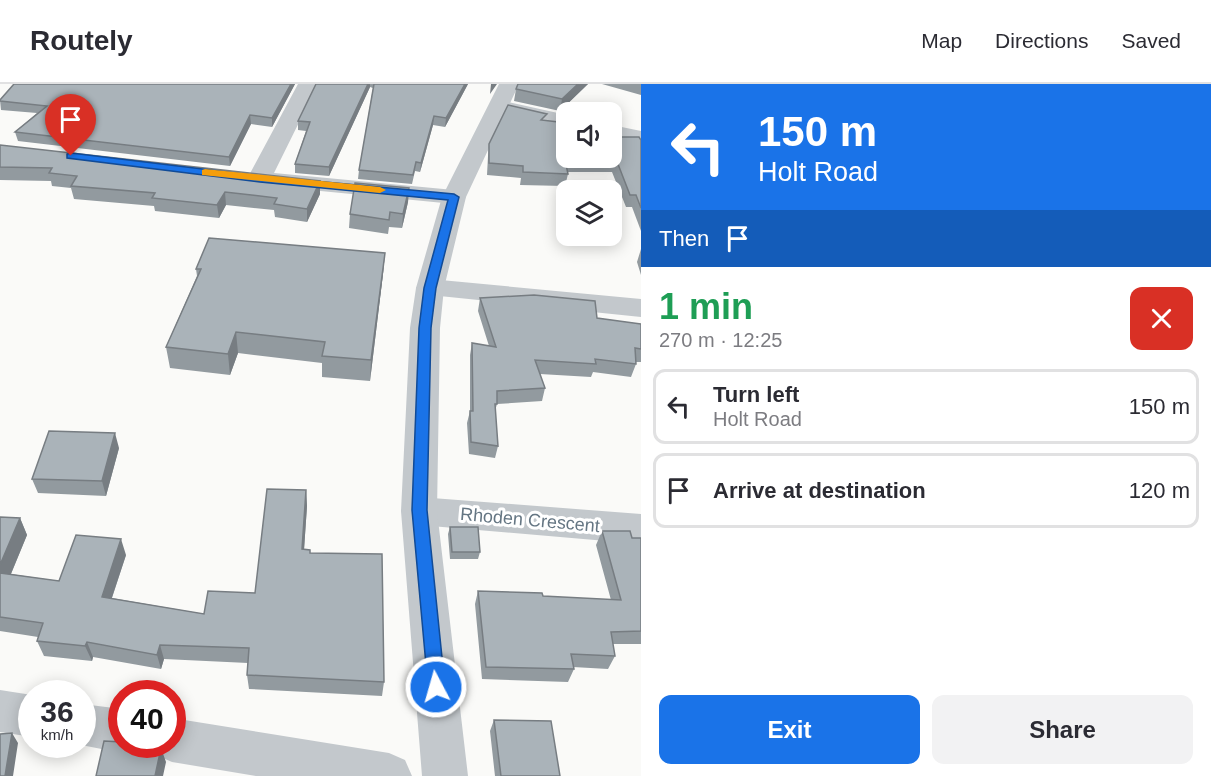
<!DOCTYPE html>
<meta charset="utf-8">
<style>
body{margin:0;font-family:Helvetica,sans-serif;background:#f2f2f3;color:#2b2b33;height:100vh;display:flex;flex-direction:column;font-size:22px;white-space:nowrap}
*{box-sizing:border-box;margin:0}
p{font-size:20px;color:#7c7c81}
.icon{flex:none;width:33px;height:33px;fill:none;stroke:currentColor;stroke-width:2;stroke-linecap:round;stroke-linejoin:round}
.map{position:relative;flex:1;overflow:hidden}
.sheet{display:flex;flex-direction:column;background:#fff;width:570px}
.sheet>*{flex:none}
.hud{background:#1a73e8;color:#fff;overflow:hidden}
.buttons{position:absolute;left:556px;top:18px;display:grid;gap:12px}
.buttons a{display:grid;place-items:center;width:66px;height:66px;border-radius:12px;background:#fff;box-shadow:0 3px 15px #0003;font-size:30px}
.speed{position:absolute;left:18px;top:596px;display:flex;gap:12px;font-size:30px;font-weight:700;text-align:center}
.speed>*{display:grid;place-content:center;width:78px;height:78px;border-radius:50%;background:#fff;box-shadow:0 3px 15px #0003;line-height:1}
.speed small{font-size:15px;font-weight:400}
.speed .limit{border:9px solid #d22;background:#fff;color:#111}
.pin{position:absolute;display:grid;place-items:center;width:51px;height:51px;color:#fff;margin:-62px -26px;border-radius:50% 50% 50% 0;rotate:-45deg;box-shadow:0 0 6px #0007}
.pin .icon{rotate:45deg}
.me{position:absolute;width:66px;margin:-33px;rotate:354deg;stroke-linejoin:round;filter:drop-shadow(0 0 4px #0008)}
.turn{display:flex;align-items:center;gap:21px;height:126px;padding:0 18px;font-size:27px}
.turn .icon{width:78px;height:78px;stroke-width:2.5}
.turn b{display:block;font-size:42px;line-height:51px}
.then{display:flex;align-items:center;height:57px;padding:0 18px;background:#0003;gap:12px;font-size:22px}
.round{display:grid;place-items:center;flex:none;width:63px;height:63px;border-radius:12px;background:#f2f2f3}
.summary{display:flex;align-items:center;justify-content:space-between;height:102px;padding:0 18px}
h1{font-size:36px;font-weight:800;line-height:45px;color:#1e9e55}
.action{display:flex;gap:12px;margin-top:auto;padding:12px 18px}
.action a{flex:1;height:69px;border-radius:12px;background:#1a73e8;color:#fff;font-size:24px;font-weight:800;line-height:69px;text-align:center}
.action a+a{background:#f2f2f3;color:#2b2b33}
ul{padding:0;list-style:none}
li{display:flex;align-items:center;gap:18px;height:75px;margin:0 12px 9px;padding:0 6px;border:3px solid #e1e1e2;border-radius:12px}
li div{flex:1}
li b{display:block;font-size:22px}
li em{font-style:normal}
header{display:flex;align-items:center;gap:36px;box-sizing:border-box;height:84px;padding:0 30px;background:#fff;border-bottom:2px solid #e1e1e2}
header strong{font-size:28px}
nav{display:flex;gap:33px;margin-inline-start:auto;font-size:21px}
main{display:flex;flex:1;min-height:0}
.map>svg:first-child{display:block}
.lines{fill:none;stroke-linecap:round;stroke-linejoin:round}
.minor{fill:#c3c8cc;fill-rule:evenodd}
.tertiary{fill:#c3c8cc;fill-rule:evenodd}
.wall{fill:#929a9f}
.shaded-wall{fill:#777d82}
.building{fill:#aab3b9;stroke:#777d82;stroke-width:1.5}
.route{fill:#1a73e8;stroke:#114b97;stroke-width:1.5}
.slow{fill:#f59e0b}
.labels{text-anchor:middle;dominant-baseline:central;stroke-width:6;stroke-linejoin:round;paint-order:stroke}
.street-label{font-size:18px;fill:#657683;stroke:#fff}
</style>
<header>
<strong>Routely</strong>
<nav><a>Map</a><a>Directions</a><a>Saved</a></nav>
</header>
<main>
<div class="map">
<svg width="641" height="692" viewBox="0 0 641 692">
<rect width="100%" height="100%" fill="#fafaf8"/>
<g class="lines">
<path class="minor" d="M298,0H318L274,89L454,106L463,108L466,113L463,118L454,120L250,100L247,95Z
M504,17L567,31V45L496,28L493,23L496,18Z
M612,41L641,47V61L612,55Z
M430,195L641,215V233L420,210L416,204L420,198Z
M419,413L641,430V460L419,441L406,437L401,427L406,417Z
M0,606L32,611V653L0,648Z
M82,620L122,625V660H138L137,662L122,669L76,660H82Z
M172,634L389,669L405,676L412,692H256L172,678L156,671L152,660H172Z"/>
<path class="tertiary" d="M499,0H519L466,113L444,204L440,244L437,427L468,692H422L401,427L410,244L416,204L442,113Z"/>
</g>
<path class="wall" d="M14,0H295L272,43L251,40L230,82L18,57L15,48L37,29L1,26L0,16Z
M316,0H468L445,43L433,41L420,88L415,87L412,100L358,95L359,86L373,4L370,3L329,92L295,89V80L306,47L298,46V37Z
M518,0H588L560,27L514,17L516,5Z
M602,0H641V11Z
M546,36L567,74L641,56V147L632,123H626L612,88H568V90L565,102L520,101L521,94L487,91L488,72L489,60Z
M0,61L320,110L307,138L275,133L274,126L226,121L219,134L155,127L154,122L74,115L71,104L52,102L51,97L0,96Z
M409,104L408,118L402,144L389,143L388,150L349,144L350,130Z
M641,165V191L637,178Z
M385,169L383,190L370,297L322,293V279L238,269L230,291L170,284L166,263L197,192L196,185Z
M480,214L597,234L641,240V278H636V280L631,293L593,288L591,293L540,290L545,304L542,317L497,320L495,327L498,362L495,374L469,370L467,339L470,327V271L472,259L489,262L478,227Z
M119,364L106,412L38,409L32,395Z
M306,406L307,422L304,465L310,469L384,598L382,612L249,605L247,591L248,579L164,575L161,585L93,573L92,577L44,572L37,557L38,553L0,547V433L20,434L27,451L11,490L59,497L126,471L112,514L204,530L255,509Z
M450,443L480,468L478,475H450L448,450Z
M602,447L632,454H641V560H613L615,572L608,585L573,583L574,585L568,598L482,595L475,520L478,507L543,512L611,516L596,461Z
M494,636L560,692H495L490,647Z"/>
<path class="shaded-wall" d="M291,0H295L272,43V34Z
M368,0H370V3L329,92V83Z
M465,0H468L445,43L446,34Z
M491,0H497L490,10Z
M578,0H588L560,27L562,15Z
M250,31L251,40L230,82L229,73Z
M434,32L433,41L420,88L421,79Z
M320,97V110L307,138V125Z
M409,104L408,118L402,144L403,130Z
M225,108L226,121L219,134L217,121Z
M385,169L383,190L370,297L371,276Z
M236,248L238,269L230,291L228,270Z
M115,349L119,364L106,412L102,397Z
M306,406L307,422L303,481L302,465Z
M20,434L27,451L5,504L0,494V481Z
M121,455L126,471L107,528L102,513Z
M87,558L93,573L92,577L85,562Z
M160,561L164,575L161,585L157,571Z
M12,649L18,659L13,692H5Z
M161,664L166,678L163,692H155Z"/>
<path class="building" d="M14,0H291L272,34L250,31L229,73L15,48L47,22L0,17V16Z
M316,0H368L329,83L295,80L310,38L298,37Z
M374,0H465L446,34L434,32L421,79L416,78L413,91L359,86Z
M518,0H578L562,15L516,5Z
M508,21L547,30L541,36L567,39V74H612V53H639L641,56V124L636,111H630L616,75L565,76L568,90L523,88V82L489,79V60Z
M0,61L320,97L307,125L274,120L277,114L225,108L217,121L152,114L155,109L71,102L77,92L49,89L52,84L0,83Z
M355,99L409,104L403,130L390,128L389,136L350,130Z
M209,154L385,169L371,276L322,272L325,258L236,248L228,270L166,263L201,185H196Z
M534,211L595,217L597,234L641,240V265L635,264L636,280L595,275L596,280L535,276L545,304L497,307V320H495L498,362L471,358L470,327H473L472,259L496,263L480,214Z
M49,347L115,349L102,397L32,395Z
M267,405L306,406L302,465L310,466V469L382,470L384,598L247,591L249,564L160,561L157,571L87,558L85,562L37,557L43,539L0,533V489L59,497L76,451L121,455L102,513L204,530L208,507L255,509Z
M0,433L20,434L0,481Z
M450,443H478L480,468H452Z
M602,447H630L632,454H641V547L611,548L615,572L571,570L574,585L486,583L478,507L542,509L543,512L621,516Z
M494,636L551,637L560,692H501Z
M12,649L5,692H0V650Z
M104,657L122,658V660H152L161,664L155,692H96Z"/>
<path class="route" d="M71,69L260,92L454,110L459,113L436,204L431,244L427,426L445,603L443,609L436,612L430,609L428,603L412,426L419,244L424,204L448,116L260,98L67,74V70Z"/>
<path class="slow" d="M205,85L380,103L386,106L380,109L202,91V86Z"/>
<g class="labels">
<g class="street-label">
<text transform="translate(530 436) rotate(5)">Rhoden Crescent</text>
</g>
</g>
</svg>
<div class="buttons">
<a><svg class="icon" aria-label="sound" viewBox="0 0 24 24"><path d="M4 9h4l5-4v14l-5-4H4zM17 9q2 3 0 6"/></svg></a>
<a><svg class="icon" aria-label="layers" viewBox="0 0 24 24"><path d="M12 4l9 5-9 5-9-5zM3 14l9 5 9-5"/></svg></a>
</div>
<div class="speed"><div>36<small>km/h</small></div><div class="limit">40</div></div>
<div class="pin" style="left:71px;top:72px;background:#d93025"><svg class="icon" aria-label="arrive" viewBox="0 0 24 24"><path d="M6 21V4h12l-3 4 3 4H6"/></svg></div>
<svg class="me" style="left:436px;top:603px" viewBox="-20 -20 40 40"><circle r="17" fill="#1a73e8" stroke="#fff" stroke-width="3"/><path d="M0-11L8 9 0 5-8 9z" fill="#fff"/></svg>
</div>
<section class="sheet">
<div class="hud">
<div class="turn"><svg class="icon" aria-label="left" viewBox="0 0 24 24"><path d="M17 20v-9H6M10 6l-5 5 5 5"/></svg><div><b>150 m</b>Holt Road</div></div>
<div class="then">Then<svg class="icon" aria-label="arrive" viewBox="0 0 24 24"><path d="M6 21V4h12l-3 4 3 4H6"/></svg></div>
</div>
<div class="summary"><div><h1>1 min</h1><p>270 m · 12:25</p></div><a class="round" style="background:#d93025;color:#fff"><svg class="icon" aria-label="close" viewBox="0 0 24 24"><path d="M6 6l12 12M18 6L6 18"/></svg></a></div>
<ul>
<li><svg class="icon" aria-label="left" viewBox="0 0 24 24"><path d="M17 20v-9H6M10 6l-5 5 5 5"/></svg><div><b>Turn left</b><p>Holt Road</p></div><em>150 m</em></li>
<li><svg class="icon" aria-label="arrive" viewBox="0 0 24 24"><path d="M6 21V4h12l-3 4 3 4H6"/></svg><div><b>Arrive at destination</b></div><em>120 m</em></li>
</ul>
<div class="action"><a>Exit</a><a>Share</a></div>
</section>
</main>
